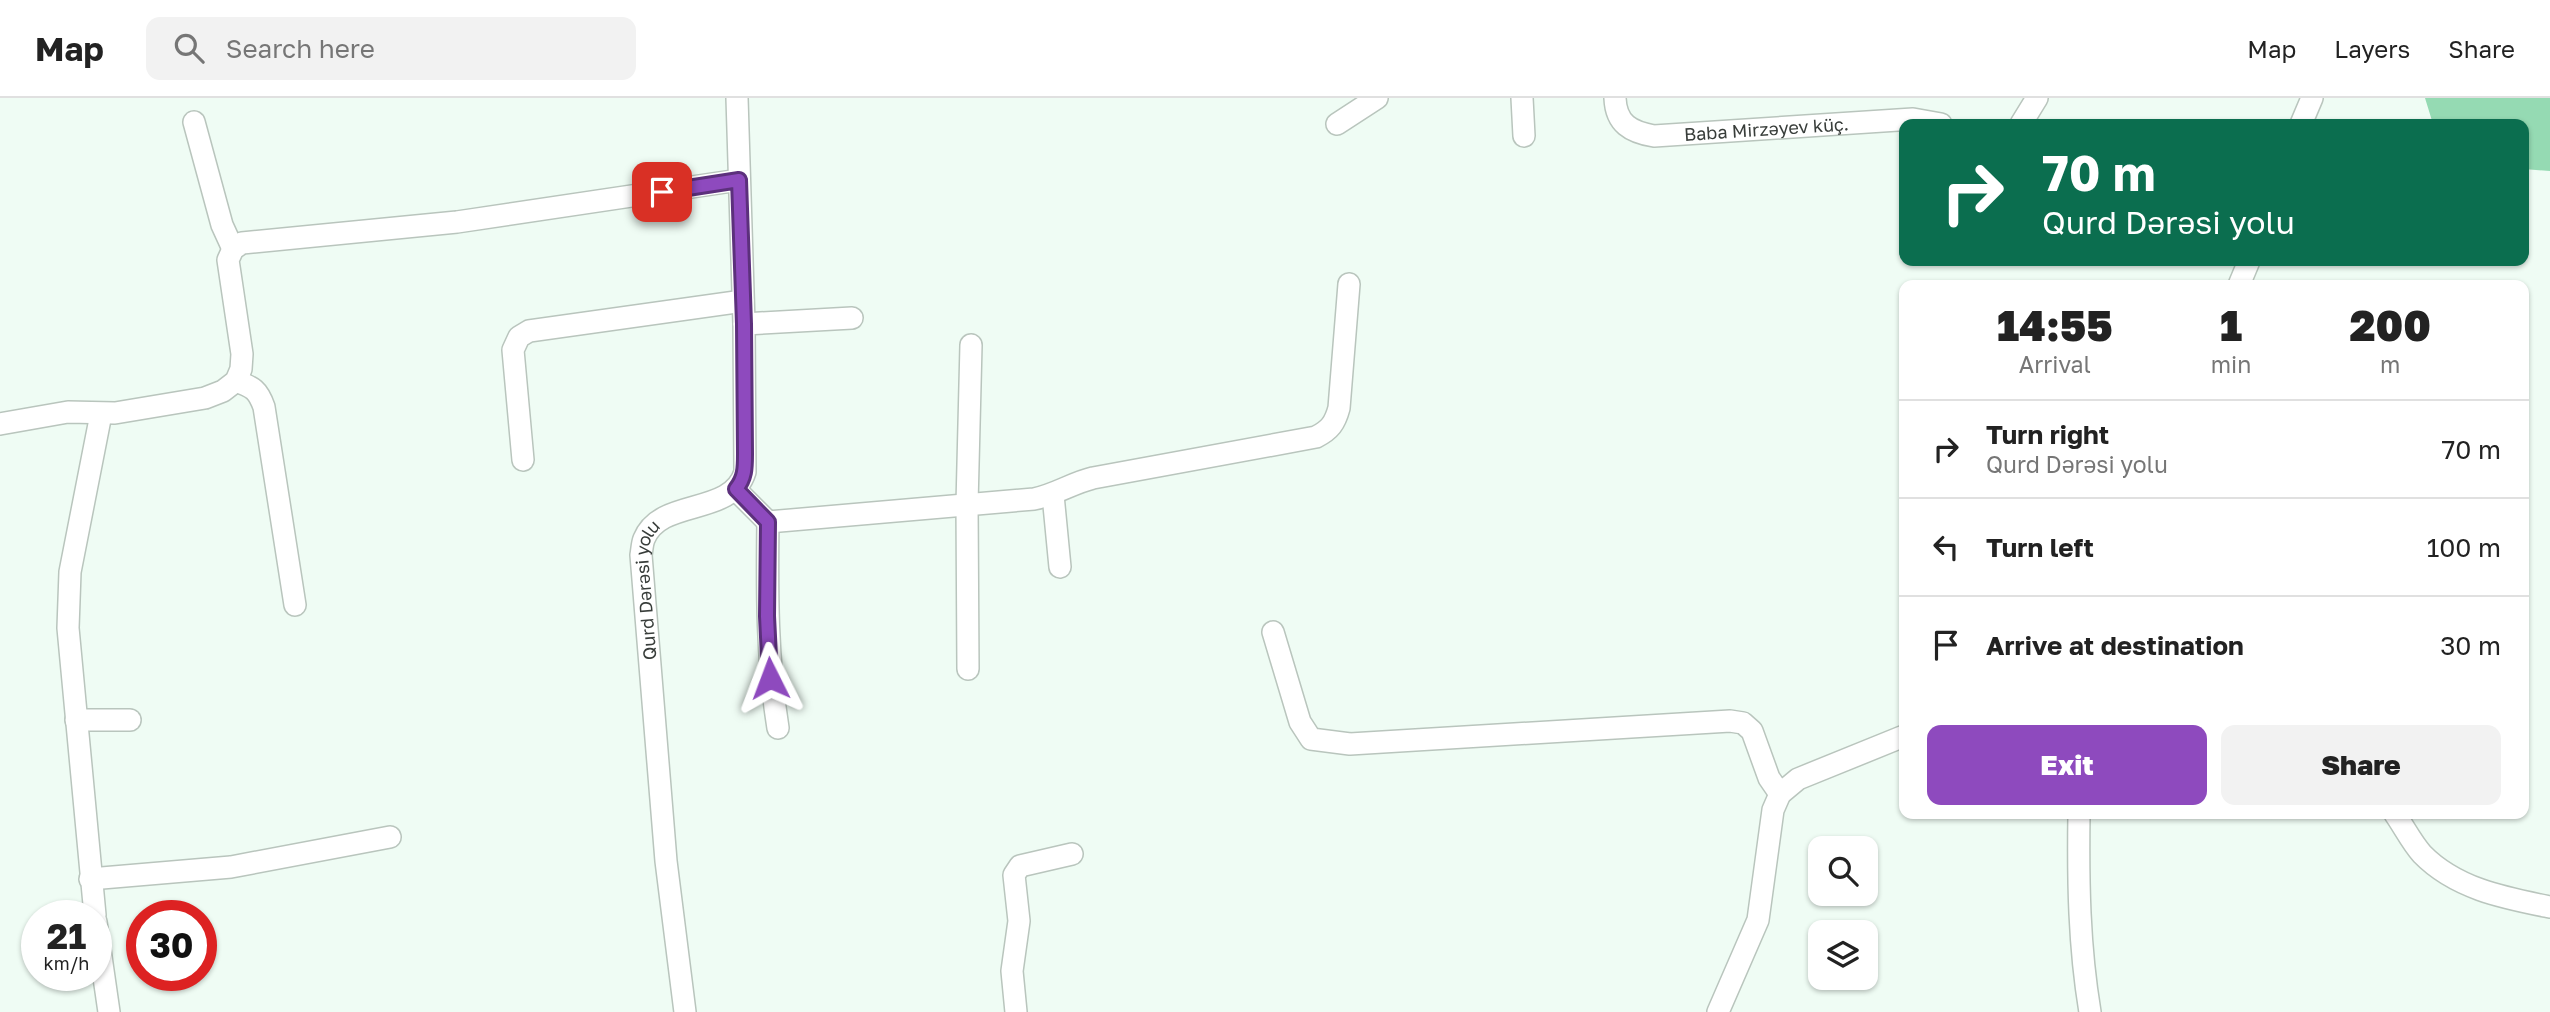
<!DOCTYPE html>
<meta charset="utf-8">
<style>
body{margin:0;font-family:"Golos Text",sans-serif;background:#f2f2f2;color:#222;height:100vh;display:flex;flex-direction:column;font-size:26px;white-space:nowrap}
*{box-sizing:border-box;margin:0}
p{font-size:23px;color:#767676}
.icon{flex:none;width:38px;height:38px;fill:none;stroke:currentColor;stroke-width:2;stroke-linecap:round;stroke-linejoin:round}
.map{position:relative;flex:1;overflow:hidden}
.sheet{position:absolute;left:1899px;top:182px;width:630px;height:539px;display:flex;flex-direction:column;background:#fff;border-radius:14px;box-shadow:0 2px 5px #0004}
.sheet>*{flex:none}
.hud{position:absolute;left:1899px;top:21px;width:630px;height:147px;border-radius:14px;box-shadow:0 2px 5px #0004;background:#0b6e4f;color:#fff;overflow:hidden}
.tools{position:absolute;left:1808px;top:738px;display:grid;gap:14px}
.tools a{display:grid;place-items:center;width:70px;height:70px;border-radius:14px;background:#fff;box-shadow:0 2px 5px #0004;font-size:35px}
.speed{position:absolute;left:21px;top:802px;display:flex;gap:14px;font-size:35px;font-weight:700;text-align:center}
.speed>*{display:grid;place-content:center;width:91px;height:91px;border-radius:50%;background:#fff;box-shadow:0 2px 5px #0004;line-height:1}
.speed small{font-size:18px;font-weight:400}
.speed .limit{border:10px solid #d22;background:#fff;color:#111}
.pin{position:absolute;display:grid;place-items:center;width:60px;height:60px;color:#fff;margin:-30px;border-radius:14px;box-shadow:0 4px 10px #0006}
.me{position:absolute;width:77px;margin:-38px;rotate:357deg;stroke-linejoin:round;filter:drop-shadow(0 0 5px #0008)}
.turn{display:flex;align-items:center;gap:24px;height:147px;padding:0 28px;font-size:32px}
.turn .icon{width:91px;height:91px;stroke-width:2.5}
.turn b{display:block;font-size:49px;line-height:60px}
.eta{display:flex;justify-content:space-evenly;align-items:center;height:119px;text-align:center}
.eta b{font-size:42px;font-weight:800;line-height:49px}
.cta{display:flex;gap:14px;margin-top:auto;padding:14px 28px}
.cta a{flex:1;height:80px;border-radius:14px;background:#8e4abe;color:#fff;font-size:28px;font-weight:800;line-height:80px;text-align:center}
.cta a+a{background:#f2f2f2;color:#222}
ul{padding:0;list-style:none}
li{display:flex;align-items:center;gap:21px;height:98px;padding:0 28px;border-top:2px solid #e0e0e0}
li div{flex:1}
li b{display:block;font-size:26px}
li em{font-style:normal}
header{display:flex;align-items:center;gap:42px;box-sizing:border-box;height:98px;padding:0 35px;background:#fff;border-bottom:2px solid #e0e0e0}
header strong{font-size:33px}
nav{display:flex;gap:38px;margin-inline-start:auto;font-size:24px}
.search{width:490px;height:63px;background:#f2f2f2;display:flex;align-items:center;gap:18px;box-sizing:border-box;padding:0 24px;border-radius:14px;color:#767676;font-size:26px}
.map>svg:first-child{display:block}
.water{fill:#95dab3}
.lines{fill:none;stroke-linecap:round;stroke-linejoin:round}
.minor-casing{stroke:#b9c5bd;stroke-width:24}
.minor{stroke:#fff;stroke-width:21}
.route-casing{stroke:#5c307c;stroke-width:18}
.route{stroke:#8e4abe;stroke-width:12}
.labels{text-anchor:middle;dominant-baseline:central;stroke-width:7;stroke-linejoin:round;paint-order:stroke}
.street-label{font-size:18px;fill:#383d3a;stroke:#fff}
</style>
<header>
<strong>Map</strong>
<div class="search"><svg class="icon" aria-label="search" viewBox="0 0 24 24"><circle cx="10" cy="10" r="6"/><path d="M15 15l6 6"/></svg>Search here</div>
<nav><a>Map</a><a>Layers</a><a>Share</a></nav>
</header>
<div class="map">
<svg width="2550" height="914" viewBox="0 0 2550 914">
<rect width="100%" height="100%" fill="#effcf4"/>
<path class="water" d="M2425,0H2550V73L2524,71V26H2433Z"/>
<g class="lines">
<defs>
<g id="minor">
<path d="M1522,0L1524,38"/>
<path id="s1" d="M1615,0C1616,26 1631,34 1654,38L1913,21L1941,26"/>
<path d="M194,24L222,127L233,151"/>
<path d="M1337,26L1377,0"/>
<path d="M2021,26L2037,0"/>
<path d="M2301,26L2312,0"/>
<path d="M2239,187L2249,163"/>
<path d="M744,226L852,220"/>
<path d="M236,283C253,289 258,292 264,309L295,507"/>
<path d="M0,326L68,314L115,315L205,300L223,293L236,283L241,271L242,256L228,162L233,151L242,145L457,124L739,82"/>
<path d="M523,362L513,252L519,239L529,233L743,203"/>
<path d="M735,391L768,424L1034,401C1055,397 1072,385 1093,380L1316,339C1330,332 1335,325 1339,310L1349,186"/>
<path d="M1053,397L1060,469"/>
<path d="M768,424C767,494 767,562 778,630"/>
<path d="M1273,534L1300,624L1311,641L1350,646L1730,623L1743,625L1752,633L1769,680L1780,696"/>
<path d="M968,571L967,406L971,247"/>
<path d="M76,622H130"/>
<path d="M2079,716C2078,783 2079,848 2090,914"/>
<path d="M2395,716C2404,729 2412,745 2422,756C2456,791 2505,800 2550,809"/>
<path d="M90,781L231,769L390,739"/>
<path d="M95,817L68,530L70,474L101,316"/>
<path d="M96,824L109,914"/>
<path id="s2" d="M685,914L666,763L641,457C642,452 642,446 644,441C661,399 731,419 745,374L744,226L737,0"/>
<path d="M1016,914L1012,873L1019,823L1014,777L1020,768L1072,756"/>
<path d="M1718,914L1758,822L1773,712L1780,696L1798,681L1904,638"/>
</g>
</defs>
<use href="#minor" class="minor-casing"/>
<use href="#minor" class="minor"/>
</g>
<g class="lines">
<defs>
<path id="route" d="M662,94L739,82L744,226L745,356C745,370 745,380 736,391L768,424L767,518L770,580"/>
</defs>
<use href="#route" class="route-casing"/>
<use href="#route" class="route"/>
</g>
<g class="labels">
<g class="street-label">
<text stroke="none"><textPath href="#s1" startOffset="173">Baba Mirzəyev küç.</textPath></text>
<text stroke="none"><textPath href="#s2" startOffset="425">Qurd Dərəsi yolu</textPath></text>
</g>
</g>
</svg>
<div class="tools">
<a><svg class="icon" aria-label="search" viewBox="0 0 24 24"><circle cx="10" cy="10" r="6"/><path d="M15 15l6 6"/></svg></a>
<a><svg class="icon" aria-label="layers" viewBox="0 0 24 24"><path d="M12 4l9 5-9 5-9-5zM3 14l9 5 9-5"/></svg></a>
</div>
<div class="speed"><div>21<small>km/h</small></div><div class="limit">30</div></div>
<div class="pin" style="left:662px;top:94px;background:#d93025"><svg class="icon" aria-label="arrive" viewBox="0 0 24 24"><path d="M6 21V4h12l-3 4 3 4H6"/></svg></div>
<svg class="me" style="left:770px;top:580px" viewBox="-20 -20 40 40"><path d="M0-17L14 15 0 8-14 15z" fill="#8e4abe" stroke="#fff" stroke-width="4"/></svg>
<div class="hud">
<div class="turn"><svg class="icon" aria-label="right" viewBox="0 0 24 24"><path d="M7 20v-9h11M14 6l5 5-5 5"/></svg><div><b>70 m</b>Qurd Dərəsi yolu</div></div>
</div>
<section class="sheet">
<div class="eta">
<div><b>14:55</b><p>Arrival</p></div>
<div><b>1</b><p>min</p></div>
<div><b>200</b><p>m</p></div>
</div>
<ul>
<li><svg class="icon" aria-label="right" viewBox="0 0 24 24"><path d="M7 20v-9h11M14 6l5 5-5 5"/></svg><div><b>Turn right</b><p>Qurd Dərəsi yolu</p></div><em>70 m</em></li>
<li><svg class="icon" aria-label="left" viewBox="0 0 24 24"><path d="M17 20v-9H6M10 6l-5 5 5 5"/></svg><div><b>Turn left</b></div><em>100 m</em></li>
<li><svg class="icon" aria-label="arrive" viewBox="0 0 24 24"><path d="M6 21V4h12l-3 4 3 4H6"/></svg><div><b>Arrive at destination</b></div><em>30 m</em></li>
</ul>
<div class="cta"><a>Exit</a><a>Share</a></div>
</section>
</div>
